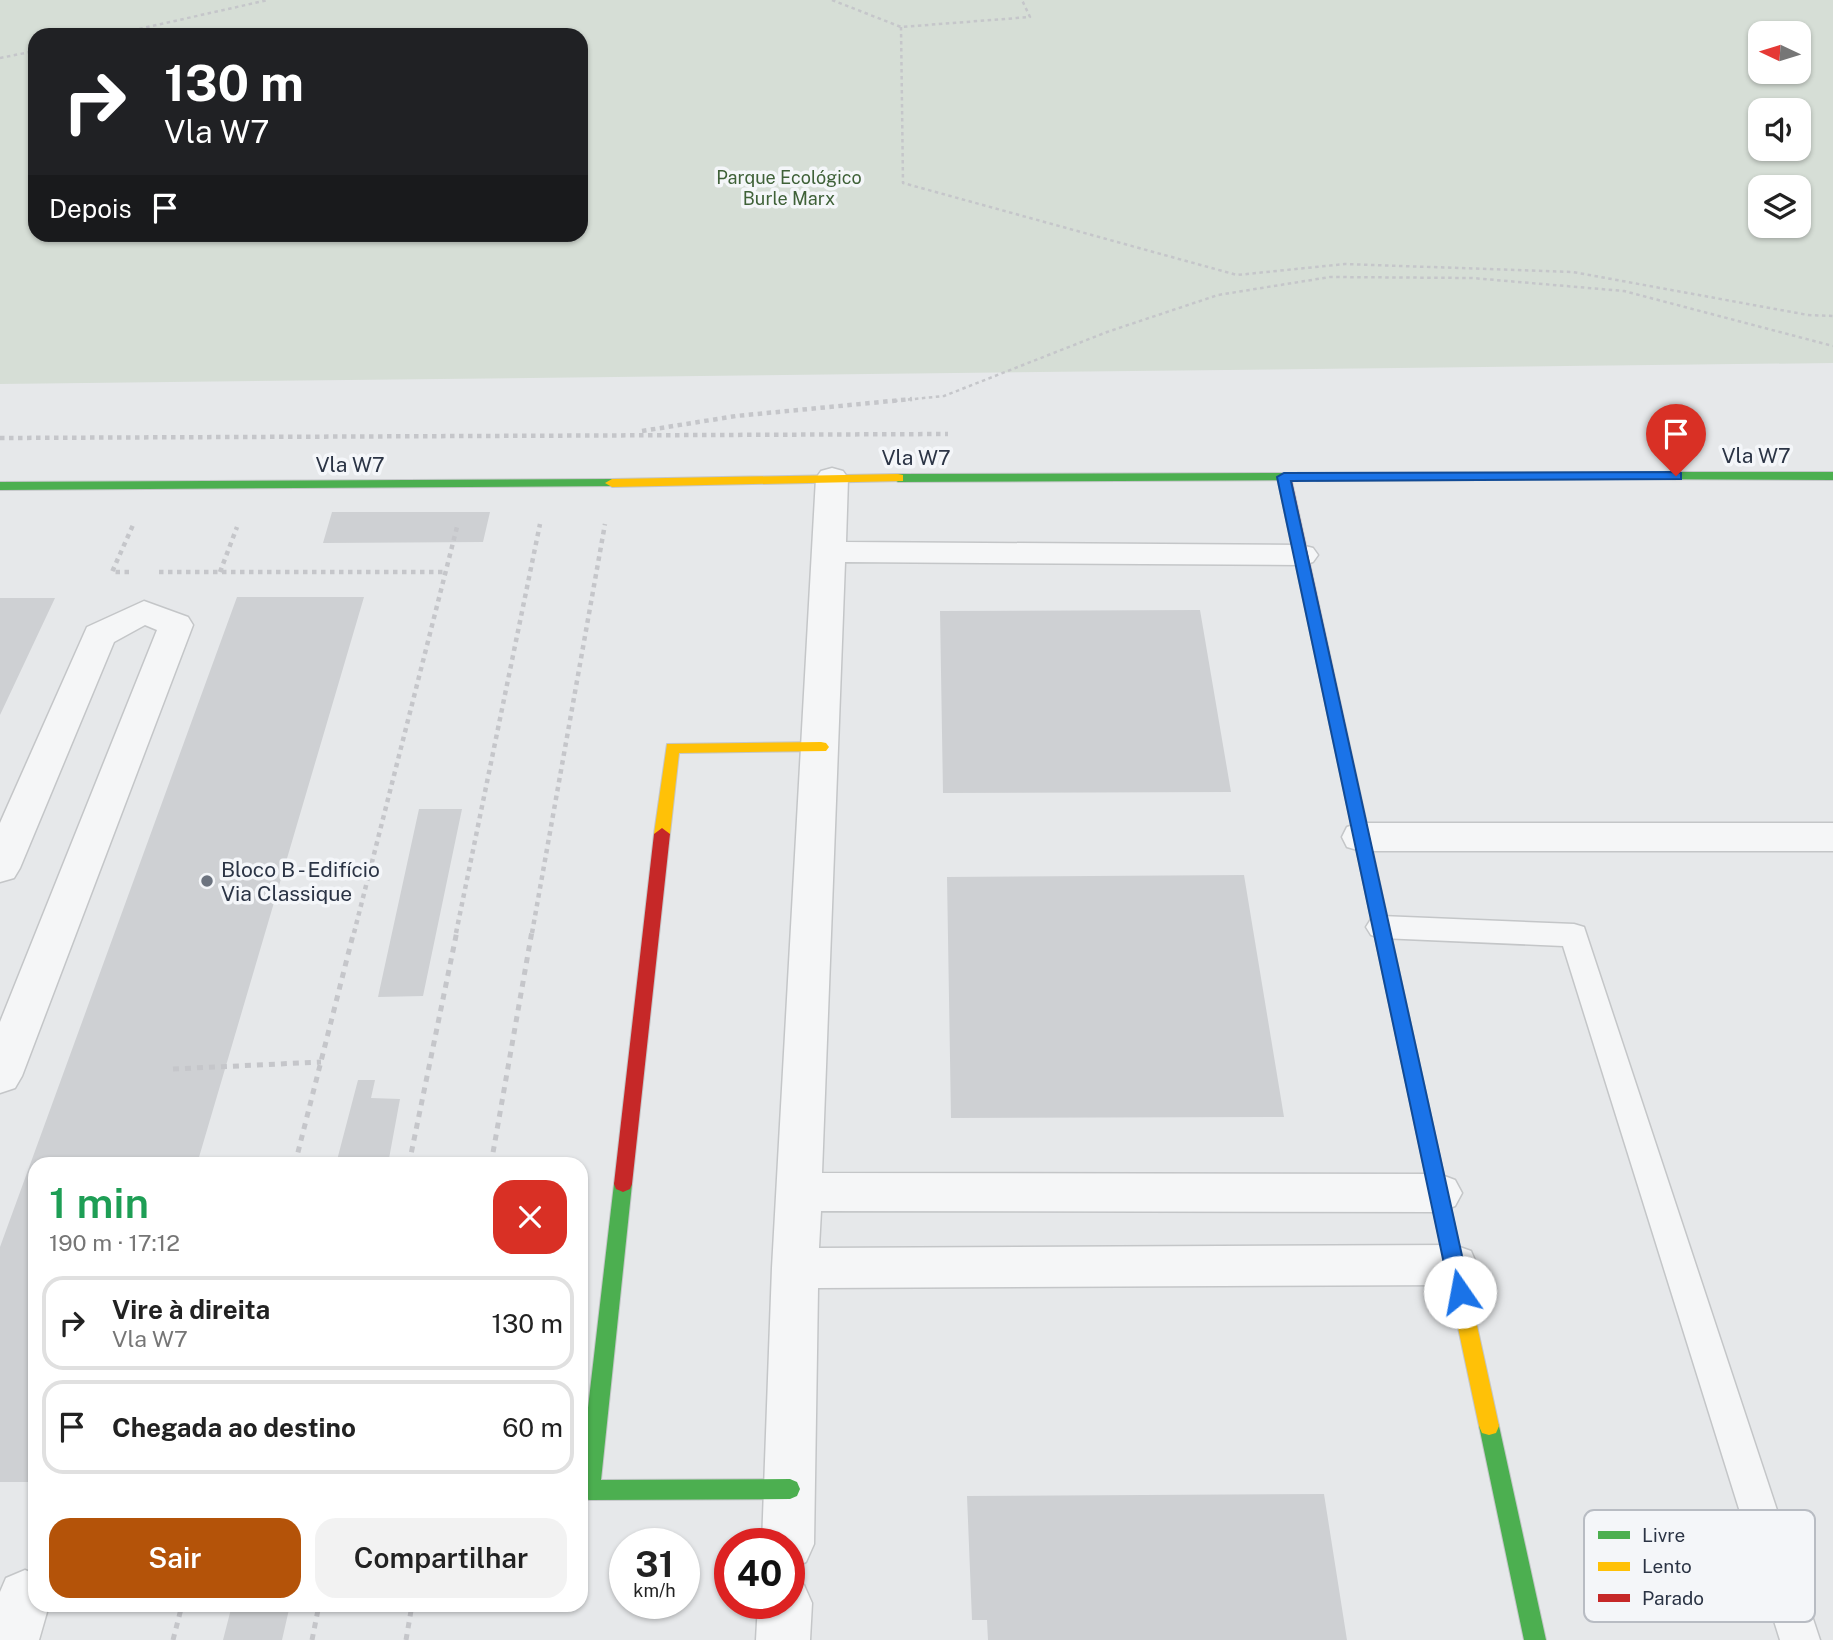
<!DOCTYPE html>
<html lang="pt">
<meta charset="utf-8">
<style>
body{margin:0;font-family:"Public Sans",sans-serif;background:#f2f2f2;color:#222;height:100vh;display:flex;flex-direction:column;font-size:26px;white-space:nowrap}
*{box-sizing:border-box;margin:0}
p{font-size:23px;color:#767676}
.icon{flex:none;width:38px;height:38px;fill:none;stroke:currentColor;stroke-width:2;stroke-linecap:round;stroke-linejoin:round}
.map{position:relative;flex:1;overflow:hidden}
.panel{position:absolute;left:28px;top:1157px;width:560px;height:455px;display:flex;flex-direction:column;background:#fff;border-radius:21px;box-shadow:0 2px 5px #0004}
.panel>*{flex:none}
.hud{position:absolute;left:28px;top:28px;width:560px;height:214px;border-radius:21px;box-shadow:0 2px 5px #0004;background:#202124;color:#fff;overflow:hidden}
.needle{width:46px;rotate:274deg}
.controls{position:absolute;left:1748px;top:21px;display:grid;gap:14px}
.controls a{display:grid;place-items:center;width:63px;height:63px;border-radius:14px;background:#fff;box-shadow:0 2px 5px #0004;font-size:35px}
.speed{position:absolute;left:609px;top:1528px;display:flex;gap:14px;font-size:35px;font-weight:700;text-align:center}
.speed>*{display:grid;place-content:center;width:91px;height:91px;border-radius:50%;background:#fff;box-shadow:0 2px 5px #0004;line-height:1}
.speed small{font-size:18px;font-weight:400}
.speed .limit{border:10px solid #d22;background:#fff;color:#111}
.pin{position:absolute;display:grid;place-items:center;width:60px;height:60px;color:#fff;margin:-72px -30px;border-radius:50% 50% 50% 0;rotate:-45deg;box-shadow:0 0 7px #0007}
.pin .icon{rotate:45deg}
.me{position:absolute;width:77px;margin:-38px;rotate:348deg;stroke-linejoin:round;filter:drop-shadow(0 0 5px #0008)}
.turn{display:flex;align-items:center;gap:24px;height:147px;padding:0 21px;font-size:32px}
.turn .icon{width:91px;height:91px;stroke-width:2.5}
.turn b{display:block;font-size:49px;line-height:60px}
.then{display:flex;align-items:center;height:66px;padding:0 21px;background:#0003;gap:14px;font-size:26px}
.round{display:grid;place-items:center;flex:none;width:74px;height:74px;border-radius:21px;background:#f2f2f2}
.summary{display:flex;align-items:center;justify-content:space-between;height:119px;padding:0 21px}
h1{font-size:42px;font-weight:600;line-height:52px;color:#1e9e55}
.action{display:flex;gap:14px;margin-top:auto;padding:14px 21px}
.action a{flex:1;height:80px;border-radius:21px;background:#b45309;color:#fff;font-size:28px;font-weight:600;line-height:80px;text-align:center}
.action a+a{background:#f2f2f2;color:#222}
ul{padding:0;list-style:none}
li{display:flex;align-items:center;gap:21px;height:94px;margin:0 14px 10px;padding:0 7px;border:4px solid #e0e0e0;border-radius:21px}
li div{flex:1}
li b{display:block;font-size:26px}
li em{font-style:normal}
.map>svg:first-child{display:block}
.green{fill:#d6ded6;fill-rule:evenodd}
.building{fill:#ced0d3}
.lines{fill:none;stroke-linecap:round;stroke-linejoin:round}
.lane-casing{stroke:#c4c6c8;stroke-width:3}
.street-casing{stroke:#c4c6c8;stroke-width:3}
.fast-casing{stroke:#c4c6c8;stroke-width:2}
.slow-casing{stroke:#c4c6c8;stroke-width:2}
.jam-casing{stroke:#c4c6c8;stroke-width:2}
.path-far2{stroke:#c5c6ca;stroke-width:2.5;stroke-dasharray:3.5 3.5;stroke-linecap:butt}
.path-far1{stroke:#c5c6ca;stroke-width:4.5;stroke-dasharray:4.5 4.5;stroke-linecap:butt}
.path{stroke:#c5c6ca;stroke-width:5;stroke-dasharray:6 6;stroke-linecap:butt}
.lane{fill:#f5f6f7;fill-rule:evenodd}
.street{fill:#f5f6f7;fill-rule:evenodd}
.fast{fill:#4caf50;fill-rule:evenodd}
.slow{fill:#ffc107;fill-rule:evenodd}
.jam{fill:#c62828;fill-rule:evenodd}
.route{fill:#1a73e8;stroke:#114b97;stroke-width:2}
.poi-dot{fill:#6c737f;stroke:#f4f6f9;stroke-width:2.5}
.labels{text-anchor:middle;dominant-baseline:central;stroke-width:7;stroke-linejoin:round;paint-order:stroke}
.far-park-label{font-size:18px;fill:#3f6138;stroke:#f4f6f9}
.street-label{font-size:21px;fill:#2b3445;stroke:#f4f6f9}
.poi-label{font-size:21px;fill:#2b3445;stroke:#f4f6f9;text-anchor:start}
.key{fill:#f4f6f9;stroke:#b8bcc3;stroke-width:2}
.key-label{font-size:19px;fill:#2b3445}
</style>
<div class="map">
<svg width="1833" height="1640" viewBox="0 0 1833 1640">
<rect width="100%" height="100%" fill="#e6e8ea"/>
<path class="green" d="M0,0H1833V363L0,384ZM1760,33H1799V72H1760ZM35,35H581V234H35ZM1760,110H1799V149H1760ZM1760,187H1799V226H1760Z"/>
<path class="building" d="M332,512H490L483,542L323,543Z
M237,597H364L197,1164H35V1482H0V1247Z
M0,598H55L0,715Z
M1200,610L1231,792L943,793L940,611Z
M419,809H462L423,996L378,997Z
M1244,875L1284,1117L951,1118L947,877Z
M358,1080H375L371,1098L400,1099L388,1164H336Z
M1324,1494L1347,1640H988L987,1620H972L967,1496Z
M232,1605H290L282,1640H223Z"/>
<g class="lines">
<defs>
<path id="lane" d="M1381,916L1574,924L1584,927L1820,1640H1780L1563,946L1381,938L1371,935L1366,927L1371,919Z"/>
<path id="street" d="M832,468L843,471L848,478L846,542L1301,545L1313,548L1318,555L1313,562L1301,565L845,562L822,1173L1439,1174L1455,1180L1462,1193L1455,1206L1439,1212L821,1211L819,1248L1454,1245L1471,1251L1477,1265L1471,1279L1454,1285L818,1288L814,1544L806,1562L789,1569V1544H762L772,1268L816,478L821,471Z
M144,601L188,617L193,625L22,1076L15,1088L0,1093V1022L157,630L145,625L114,642L20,868L14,878L0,882V823L87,627Z
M1361,823H1833V851H1361L1347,847L1342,837L1347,827Z
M25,1570L35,1574V1605H49L39,1640H0V1592L6,1578Z
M789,1579L804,1585L812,1603L810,1640H756L758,1603H789Z"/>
<path id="fast" d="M1616,472H1833V480L1611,479L1609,476Z
M1317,473L1324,477L1322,480L898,482L891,478L898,474Z
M612,479L619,483L617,486L0,490V482Z
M623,1176L630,1179L632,1184L601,1480L790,1479L797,1482L800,1489L797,1496L790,1499L589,1500L582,1497L581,1468L614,1184L616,1179Z
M1489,1417L1496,1419L1499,1426L1546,1640H1524L1479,1426L1482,1419Z"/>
<path id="slow" d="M898,474L903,475V481L612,487L605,483L612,479Z
M821,742L826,743L829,747L826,751L679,753L670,834L662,840L654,834L667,744Z
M1412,1063L1418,1065L1421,1070L1499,1426L1496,1433L1489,1435L1482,1433L1479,1426L1403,1070L1406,1065Z"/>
<path id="jam" d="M1616,472L1623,476L1621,479L1317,481L1310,477L1317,473Z
M1284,473L1291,477L1421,1070L1418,1075L1412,1077L1406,1075L1403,1070L1277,477Z
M662,828L670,834L632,1184L630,1189L623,1192L616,1189L614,1184L654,834Z"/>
</defs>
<use href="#lane" class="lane-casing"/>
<use href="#street" class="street-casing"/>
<use href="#fast" class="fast-casing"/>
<use href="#slow" class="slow-casing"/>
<use href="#jam" class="jam-casing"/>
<path class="path-far2" d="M832,0L901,27L1030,17L1022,0
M901,27L903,183L1237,275L1345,264L1573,272L1808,315L1833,316
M112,35L268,0
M0,58L35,51
M894,401L944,396L1107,332L1218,295L1330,277L1472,278L1624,291L1833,346"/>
<path class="path-far1" d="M642,431L736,416L912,399
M0,438L948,434
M129,572H112L133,525
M159,572H445
M220,572L237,527
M354,933L457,527
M456,933L540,524
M532,933L605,524"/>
<path class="path" d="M173,1069L321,1062
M295,1164L354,931
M409,1164L457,931
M491,1164L532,931
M173,1640L182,1605
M312,1640L319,1605
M406,1640L412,1605"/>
<use href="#lane" class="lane"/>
<use href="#street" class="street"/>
<use href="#fast" class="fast"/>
<use href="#slow" class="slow"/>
<use href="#jam" class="jam"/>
</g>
<path class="route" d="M1676,472L1681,473V479L1291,481L1470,1292L1467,1298L1460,1301L1453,1298L1450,1292L1277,477L1284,473Z"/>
<circle class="poi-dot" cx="207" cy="881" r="7"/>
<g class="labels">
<g class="far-park-label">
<text x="789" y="177">Parque Ecológico<tspan x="789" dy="21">Burle Marx</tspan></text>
</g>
<g class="street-label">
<text x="1756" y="455">Vla W7</text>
<text x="916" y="457">Vla W7</text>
<text x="350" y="464">Vla W7</text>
</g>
<g class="poi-label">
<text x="221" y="869">Bloco B - Edifício<tspan x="221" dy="24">Via Classique</tspan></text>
</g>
</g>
<rect x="1584" y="1510" width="231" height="112" rx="10" class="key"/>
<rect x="1598" y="1531" width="32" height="8" fill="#4caf50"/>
<rect x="1598" y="1562" width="32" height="9" fill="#ffc107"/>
<rect x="1598" y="1594" width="32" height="8" fill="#c62828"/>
<g class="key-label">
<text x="1642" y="1542">Livre</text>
<text x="1642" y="1573">Lento</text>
<text x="1642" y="1605">Parado</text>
</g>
</svg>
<div class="controls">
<a><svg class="needle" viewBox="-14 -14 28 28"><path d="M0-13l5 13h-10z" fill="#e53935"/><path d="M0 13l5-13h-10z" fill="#767676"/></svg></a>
<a><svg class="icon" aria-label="sound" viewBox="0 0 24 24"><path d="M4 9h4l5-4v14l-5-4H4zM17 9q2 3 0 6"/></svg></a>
<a><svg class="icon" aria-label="layers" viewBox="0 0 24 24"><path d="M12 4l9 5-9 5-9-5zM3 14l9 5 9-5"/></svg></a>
</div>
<div class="speed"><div>31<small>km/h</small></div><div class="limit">40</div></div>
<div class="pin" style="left:1676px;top:476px;background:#d93025"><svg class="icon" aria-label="arrive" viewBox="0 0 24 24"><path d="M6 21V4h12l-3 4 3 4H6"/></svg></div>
<svg class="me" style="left:1460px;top:1292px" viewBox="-20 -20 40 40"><circle r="19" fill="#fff"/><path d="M0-13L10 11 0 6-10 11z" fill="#1a73e8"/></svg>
<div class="hud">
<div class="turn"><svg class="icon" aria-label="right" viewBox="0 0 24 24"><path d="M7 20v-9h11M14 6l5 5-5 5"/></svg><div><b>130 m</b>Vla W7</div></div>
<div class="then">Depois<svg class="icon" aria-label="arrive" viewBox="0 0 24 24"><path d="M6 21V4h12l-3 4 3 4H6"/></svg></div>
</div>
<section class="panel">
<div class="summary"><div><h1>1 min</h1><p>190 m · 17:12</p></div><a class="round" style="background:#d93025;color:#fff"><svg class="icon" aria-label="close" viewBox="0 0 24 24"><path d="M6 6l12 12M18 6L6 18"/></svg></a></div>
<ul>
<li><svg class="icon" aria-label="right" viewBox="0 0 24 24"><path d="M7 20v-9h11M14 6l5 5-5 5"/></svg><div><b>Vire à direita</b><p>Vla W7</p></div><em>130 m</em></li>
<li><svg class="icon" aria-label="arrive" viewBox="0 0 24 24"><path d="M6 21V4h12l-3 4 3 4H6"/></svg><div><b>Chegada ao destino</b></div><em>60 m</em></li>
</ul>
<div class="action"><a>Sair</a><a>Compartilhar</a></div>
</section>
</div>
